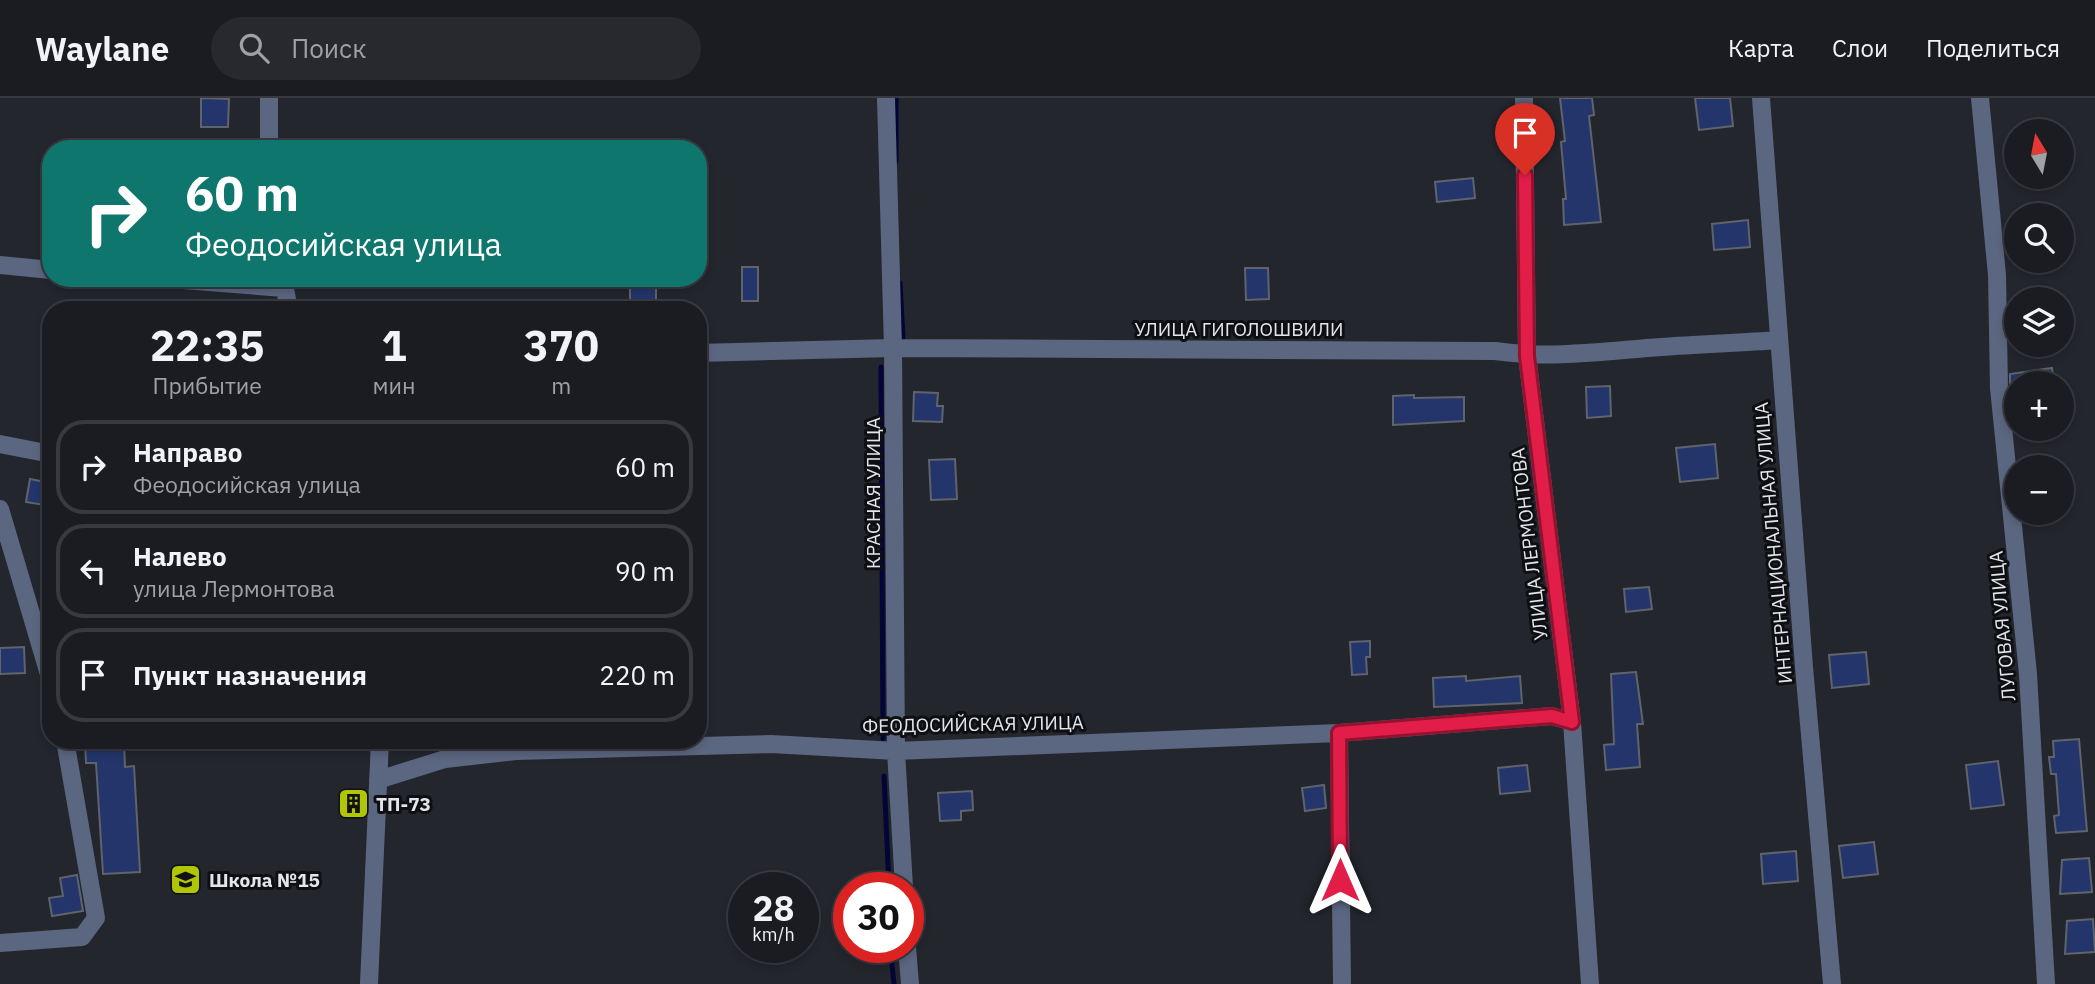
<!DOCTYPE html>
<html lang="ru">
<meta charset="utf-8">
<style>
body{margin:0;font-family:"IBM Plex Sans",sans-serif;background:#27292f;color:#f1f3f6;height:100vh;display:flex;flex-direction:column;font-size:26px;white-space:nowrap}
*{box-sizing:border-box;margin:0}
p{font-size:23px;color:#9fa1a5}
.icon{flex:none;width:38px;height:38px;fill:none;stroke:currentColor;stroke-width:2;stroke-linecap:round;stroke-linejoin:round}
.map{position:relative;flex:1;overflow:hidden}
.side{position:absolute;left:42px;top:203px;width:665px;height:448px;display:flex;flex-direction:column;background:#1a1c22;border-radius:28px;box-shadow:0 4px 10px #0003,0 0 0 2px #383a40}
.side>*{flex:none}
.top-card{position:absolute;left:42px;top:42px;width:665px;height:147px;border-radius:28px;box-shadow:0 4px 10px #0003,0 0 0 2px #383a40;background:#0f766e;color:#fff;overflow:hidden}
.needle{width:46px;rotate:350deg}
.fabs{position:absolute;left:2004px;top:21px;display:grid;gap:14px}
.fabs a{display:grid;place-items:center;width:70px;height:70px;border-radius:50%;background:#1a1c22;box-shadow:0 4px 10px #0003,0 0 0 2px #383a40;font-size:35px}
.speed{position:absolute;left:728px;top:774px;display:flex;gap:14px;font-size:35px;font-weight:700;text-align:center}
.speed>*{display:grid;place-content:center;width:91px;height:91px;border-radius:50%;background:#1a1c22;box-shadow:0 4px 10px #0003,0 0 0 2px #383a40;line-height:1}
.speed small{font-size:18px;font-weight:400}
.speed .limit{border:10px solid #d22;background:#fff;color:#111}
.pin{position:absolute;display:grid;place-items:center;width:60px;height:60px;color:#fff;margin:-72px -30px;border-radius:50% 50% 50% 0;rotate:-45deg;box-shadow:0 0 7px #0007}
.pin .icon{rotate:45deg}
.me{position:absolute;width:77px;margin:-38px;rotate:0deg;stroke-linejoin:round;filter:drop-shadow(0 0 5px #0008)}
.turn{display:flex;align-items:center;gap:24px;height:147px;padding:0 28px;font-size:32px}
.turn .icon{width:91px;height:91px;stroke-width:2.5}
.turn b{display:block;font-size:49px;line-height:60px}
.eta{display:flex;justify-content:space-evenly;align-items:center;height:119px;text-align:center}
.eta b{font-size:42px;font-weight:800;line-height:49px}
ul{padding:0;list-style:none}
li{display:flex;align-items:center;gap:21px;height:94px;margin:0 14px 10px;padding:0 14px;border:4px solid #383a40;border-radius:28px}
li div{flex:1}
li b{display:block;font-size:26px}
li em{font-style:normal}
header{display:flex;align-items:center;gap:42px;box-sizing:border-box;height:98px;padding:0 35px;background:#1a1c22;border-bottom:2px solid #383a40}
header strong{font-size:33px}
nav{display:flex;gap:38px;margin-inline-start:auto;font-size:24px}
.search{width:490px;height:63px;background:#27292f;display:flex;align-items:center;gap:18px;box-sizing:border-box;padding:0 24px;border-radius:38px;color:#9fa1a5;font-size:26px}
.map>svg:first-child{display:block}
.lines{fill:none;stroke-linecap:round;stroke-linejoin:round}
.stream{stroke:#030538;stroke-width:5}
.building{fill:#23356b;stroke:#5f636b;stroke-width:2}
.minor{stroke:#5b6680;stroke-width:18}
.route-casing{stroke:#92132f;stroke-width:18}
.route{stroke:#e11d48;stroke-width:12}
.labels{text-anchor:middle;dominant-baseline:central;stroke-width:6;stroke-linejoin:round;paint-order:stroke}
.street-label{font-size:19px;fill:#e3e5ea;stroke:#0e0f13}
.poi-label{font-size:19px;font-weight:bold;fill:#e3e5ea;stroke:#0e0f13;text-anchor:start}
</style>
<header>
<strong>Waylane</strong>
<div class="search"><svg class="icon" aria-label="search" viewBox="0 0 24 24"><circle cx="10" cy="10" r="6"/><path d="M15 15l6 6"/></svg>Поиск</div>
<nav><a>Карта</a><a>Слои</a><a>Поделиться</a></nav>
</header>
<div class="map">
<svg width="2095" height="886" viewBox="0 0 2095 886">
<rect width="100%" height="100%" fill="#23262d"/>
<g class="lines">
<path class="stream" d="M896,0V63
M900,185L903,241
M881,269L883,641
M884,678L889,789
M890,849L894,886"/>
</g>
<path class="building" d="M201,0L229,1L228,29H201Z
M1560,0H1592L1594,17L1589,18L1601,124L1564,127L1563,101H1566L1561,44L1565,43Z
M1695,0H1730L1733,28L1699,32Z
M1473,80L1475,100L1437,104L1435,84Z
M1748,122L1750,149L1714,152L1712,126Z
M742,169H758V203H742Z
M1245,170H1268L1269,201L1246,202Z
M630,180H656V212H630Z
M2052,270L2054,285H2010V276Z
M1610,288L1611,318L1587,320L1586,289Z
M914,294L938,295L937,308H943L942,324L913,323Z
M1414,297V300L1464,299V323L1393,327V298Z
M1715,346L1718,380L1680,384L1676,350Z
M955,361L957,401L931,402L929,362Z
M30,381L51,385V408L26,404Z
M1649,489L1652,511L1626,514L1624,491Z
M1370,543V559H1366L1367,576L1352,577L1350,544Z
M24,549L25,575L0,576V550Z
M1866,554L1869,586L1832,590L1829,557Z
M1636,574L1643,626H1637L1640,669L1606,672L1604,647L1614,646L1611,576Z
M1466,578V583L1520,578L1522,605L1434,609L1433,580Z
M2079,641L2087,733L2056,735L2054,718L2059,717L2056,676H2051L2049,659H2054L2053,643Z
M85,642H124L125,669L134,668L140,774L103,776L96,665H86Z
M1998,663L2004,707L1971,711L1966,667Z
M1527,667L1530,693L1500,696L1498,670Z
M1324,687L1326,710L1305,713L1302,690Z
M972,693L973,712L961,713V722L940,723L938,695Z
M1874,744L1878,776L1843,780L1839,748Z
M1796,753L1798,783L1763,786L1761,756Z
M2089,760L2092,794L2060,796L2062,762Z
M77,777L83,813L52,818L49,800L63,798L60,780Z
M2093,821L2095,854L2065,856L2067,823Z"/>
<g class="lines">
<path class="minor" d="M269,0V51
M886,0L893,250L896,653L904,789
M1524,0L1527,258L1572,624L1590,886
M1761,0L1804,569L1832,886
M1980,0L1997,177L1999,290L2028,576L2046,886
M0,167L51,172
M158,180L284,190
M283,180L289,212
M698,255L893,250L1495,253C1552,261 1605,253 1661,249C1700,246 1739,245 1779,242
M0,346L51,356
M0,411L51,583
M1339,635L1342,886
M378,682L445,661L516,653L771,646L896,653L1339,635L1552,618L1572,624
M0,845L82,839L96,820L65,642
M907,849L910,886
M369,886L380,642"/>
</g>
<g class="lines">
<defs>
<path id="route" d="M1340,782L1339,635L1552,618L1572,624L1527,258L1525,77"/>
</defs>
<use href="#route" class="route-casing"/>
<use href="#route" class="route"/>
</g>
<defs>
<symbol id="building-square" viewBox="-11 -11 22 22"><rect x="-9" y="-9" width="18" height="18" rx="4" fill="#afc505" stroke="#0e0f13"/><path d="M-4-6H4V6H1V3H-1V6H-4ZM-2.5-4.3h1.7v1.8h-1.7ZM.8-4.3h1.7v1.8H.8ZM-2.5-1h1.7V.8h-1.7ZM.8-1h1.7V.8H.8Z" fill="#111"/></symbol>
<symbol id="school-square" viewBox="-11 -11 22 22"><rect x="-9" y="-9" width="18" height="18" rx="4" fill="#afc505" stroke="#0e0f13"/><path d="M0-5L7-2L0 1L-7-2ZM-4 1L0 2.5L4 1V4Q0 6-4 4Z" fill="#111"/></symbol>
</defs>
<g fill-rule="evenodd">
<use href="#building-square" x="336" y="688" width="35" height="35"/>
<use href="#school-square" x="168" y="764" width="35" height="35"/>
</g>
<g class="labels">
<g class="street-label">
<text x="1239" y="231">УЛИЦА ГИГОЛОШВИЛИ</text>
<text transform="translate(873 395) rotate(-90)">КРАСНАЯ УЛИЦА</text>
<text transform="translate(1773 445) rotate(-95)">ИНТЕРНАЦИОНАЛЬНАЯ УЛИЦА</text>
<text transform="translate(1529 446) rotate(-97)">УЛИЦА ЛЕРМОНТОВА</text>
<text transform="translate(2002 528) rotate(-95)">ЛУГОВАЯ УЛИЦА</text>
<text transform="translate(973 626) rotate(-1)">ФЕОДОСИЙСКАЯ УЛИЦА</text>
</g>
<g class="poi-label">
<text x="376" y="706">ТП-73</text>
<text x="209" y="782">Школа №15</text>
</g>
</g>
</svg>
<div class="fabs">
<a><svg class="needle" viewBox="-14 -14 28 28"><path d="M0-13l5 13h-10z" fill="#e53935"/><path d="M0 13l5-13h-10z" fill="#9fa1a5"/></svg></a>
<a><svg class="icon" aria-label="search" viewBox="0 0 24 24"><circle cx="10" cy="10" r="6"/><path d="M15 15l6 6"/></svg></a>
<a><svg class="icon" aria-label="layers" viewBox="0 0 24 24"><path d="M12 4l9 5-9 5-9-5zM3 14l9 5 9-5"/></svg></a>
<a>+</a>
<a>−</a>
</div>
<div class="speed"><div>28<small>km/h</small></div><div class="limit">30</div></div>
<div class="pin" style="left:1525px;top:77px;background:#d93025"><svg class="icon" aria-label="arrive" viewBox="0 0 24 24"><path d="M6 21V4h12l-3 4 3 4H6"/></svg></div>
<svg class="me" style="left:1340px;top:782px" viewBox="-20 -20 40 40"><path d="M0-17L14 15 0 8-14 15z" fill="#e11d48" stroke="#fff" stroke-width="4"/></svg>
<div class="top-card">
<div class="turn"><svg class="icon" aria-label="right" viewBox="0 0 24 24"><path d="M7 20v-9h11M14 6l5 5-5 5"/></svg><div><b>60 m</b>Феодосийская улица</div></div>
</div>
<section class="side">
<div class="eta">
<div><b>22:35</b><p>Прибытие</p></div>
<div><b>1</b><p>мин</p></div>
<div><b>370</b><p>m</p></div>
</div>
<ul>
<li><svg class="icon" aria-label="right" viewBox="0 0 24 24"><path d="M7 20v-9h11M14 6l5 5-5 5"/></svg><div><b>Направо</b><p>Феодосийская улица</p></div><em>60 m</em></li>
<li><svg class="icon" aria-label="left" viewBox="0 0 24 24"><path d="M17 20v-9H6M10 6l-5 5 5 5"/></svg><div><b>Налево</b><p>улица Лермонтова</p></div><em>90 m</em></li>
<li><svg class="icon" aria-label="arrive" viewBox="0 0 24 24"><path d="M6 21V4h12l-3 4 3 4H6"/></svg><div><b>Пункт назначения</b></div><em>220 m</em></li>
</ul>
</section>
</div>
